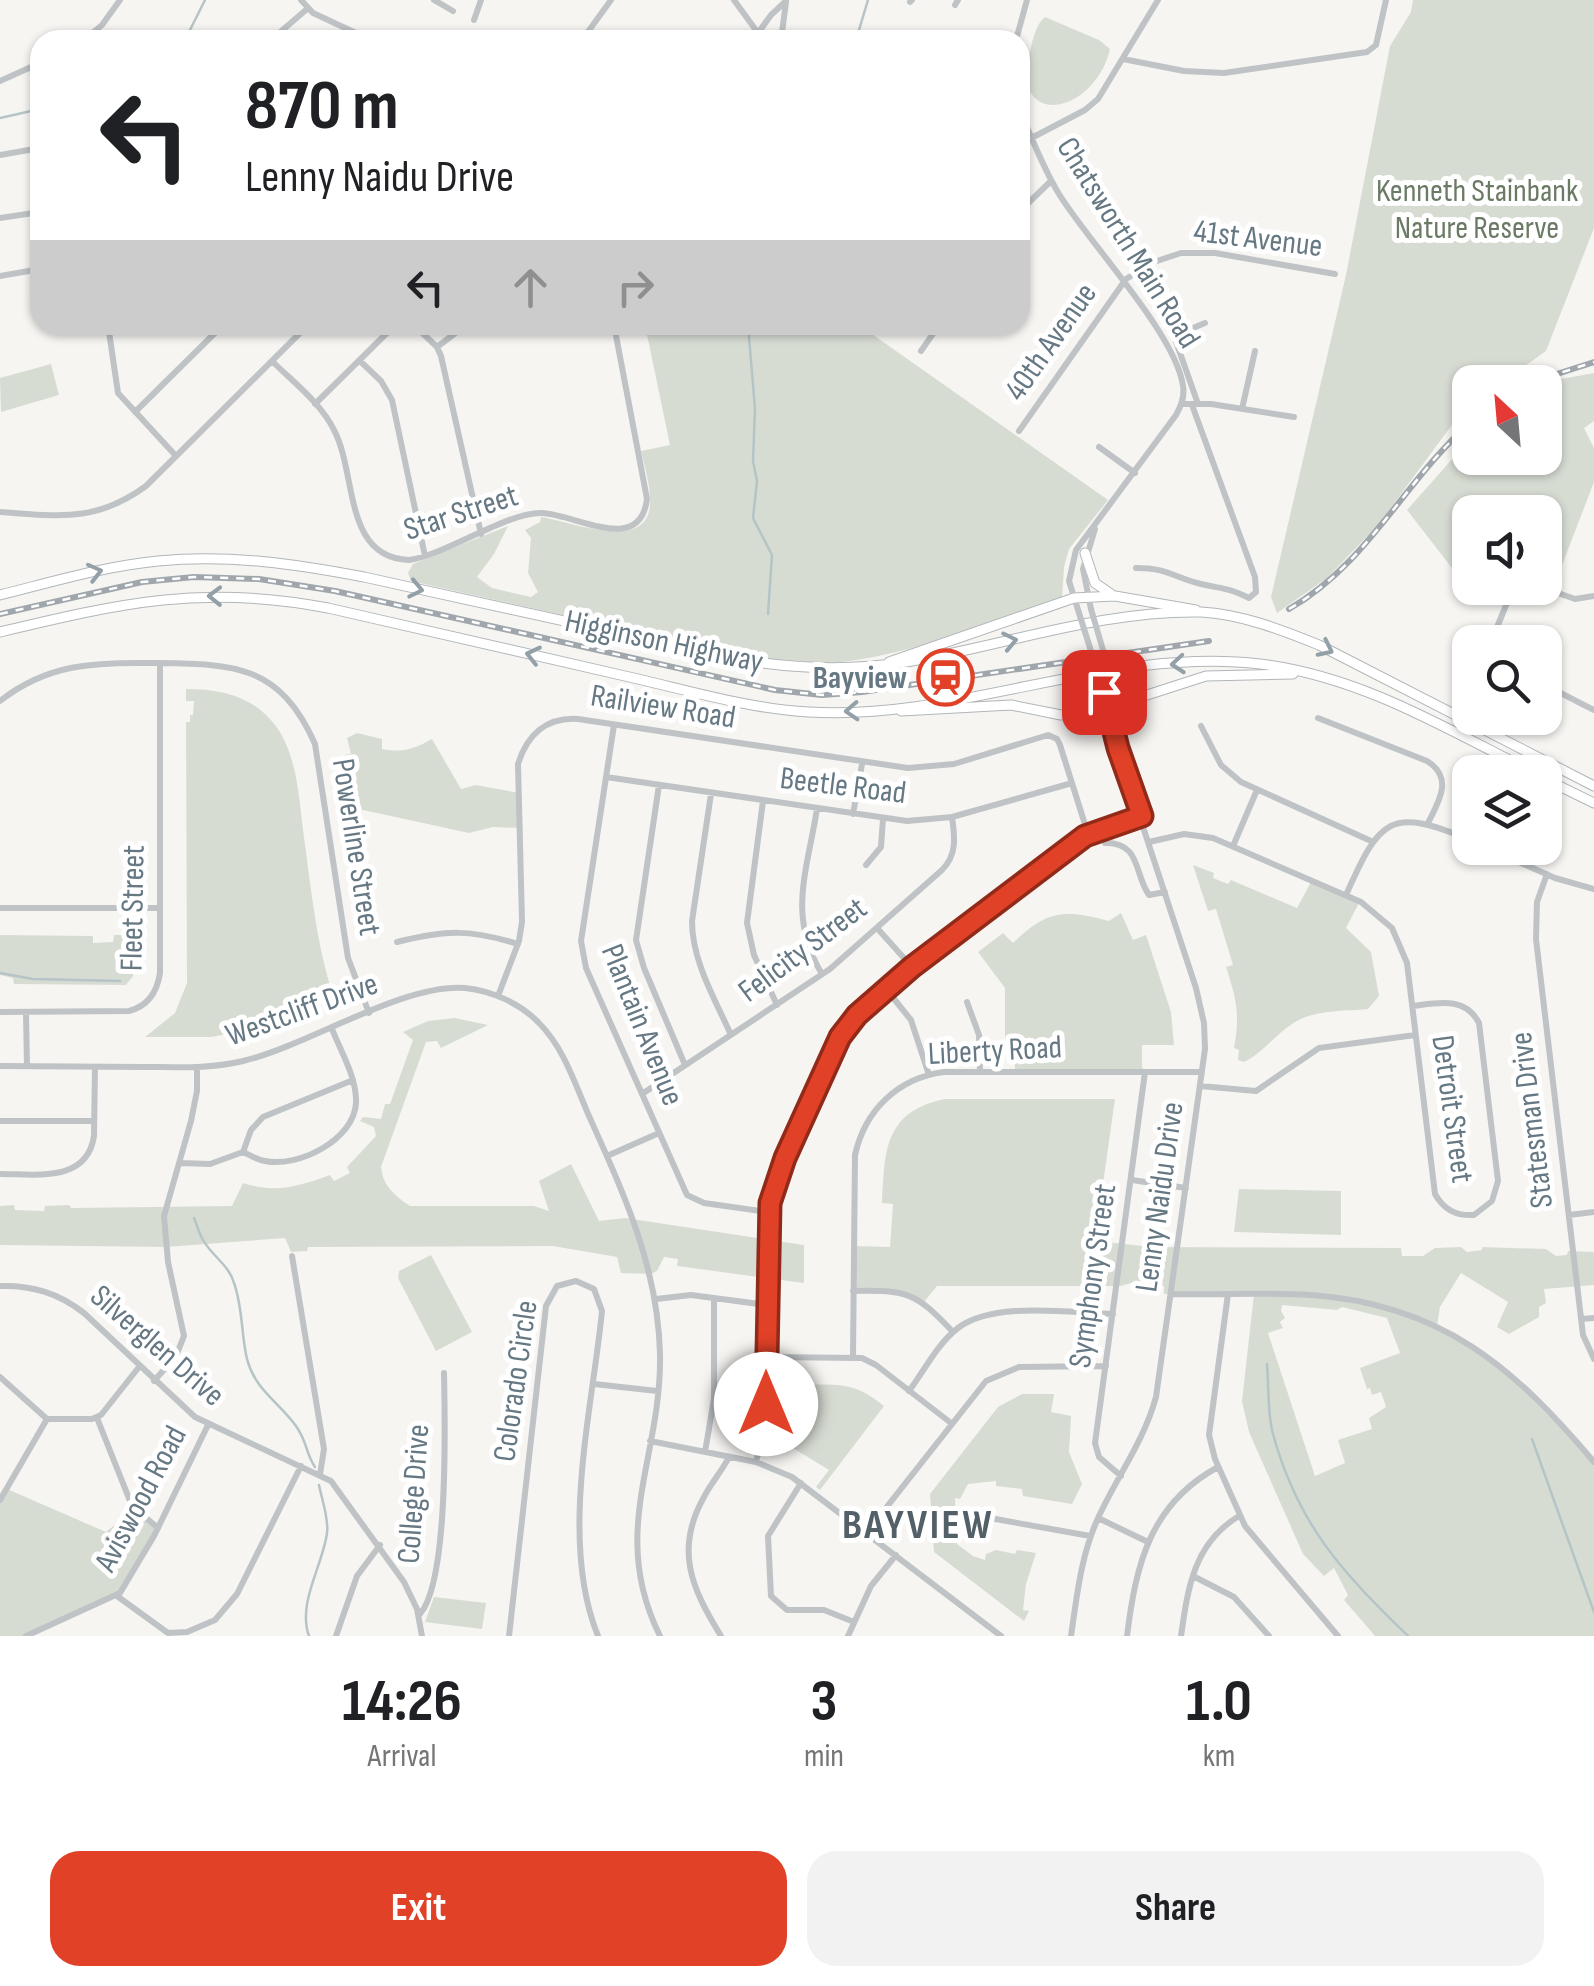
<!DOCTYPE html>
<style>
body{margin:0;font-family:"Sofia Sans Condensed",sans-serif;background:#f2f2f2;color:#202124;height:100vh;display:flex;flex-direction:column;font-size:38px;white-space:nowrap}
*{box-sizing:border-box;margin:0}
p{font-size:32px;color:#757577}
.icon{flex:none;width:55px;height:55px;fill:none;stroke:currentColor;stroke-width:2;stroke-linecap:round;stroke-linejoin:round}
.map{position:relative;height:1636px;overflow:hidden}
.sheet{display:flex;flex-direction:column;background:#fff;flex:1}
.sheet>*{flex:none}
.banner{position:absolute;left:30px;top:30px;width:1000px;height:305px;border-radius:30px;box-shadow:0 2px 8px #0004;background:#fff;color:#202124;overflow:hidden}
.needle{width:65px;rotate:334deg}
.tools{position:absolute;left:1452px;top:365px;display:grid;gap:20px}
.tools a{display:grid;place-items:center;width:110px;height:110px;border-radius:20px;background:#fff;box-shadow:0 2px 8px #0004;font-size:50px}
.pin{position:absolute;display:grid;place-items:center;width:85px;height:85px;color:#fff;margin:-42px;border-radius:20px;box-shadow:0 5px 15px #0006}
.me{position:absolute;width:110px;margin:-55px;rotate:0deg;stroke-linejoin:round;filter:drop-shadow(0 0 8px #0008)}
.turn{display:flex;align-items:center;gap:35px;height:210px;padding:0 50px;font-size:45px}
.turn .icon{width:130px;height:130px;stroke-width:2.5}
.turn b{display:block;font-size:70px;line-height:85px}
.lanes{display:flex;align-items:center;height:95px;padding:0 50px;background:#0003;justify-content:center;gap:50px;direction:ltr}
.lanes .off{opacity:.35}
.eta{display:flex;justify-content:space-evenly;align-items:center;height:170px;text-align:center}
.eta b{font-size:60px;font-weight:700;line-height:70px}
.cta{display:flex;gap:20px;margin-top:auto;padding:20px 50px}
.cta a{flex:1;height:115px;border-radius:30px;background:#e04127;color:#fff;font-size:40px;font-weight:700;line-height:115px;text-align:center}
.cta a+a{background:#f2f2f2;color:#202124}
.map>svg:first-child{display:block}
.green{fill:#d7dcd3;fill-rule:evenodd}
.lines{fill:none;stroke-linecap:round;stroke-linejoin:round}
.stream{stroke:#b5c4c6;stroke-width:2.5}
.highway-casing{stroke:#b2b6b9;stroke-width:11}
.minor{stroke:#bfc3c6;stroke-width:6}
.highway{stroke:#fff;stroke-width:9}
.rail-casing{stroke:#a0a7ac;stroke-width:6}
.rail{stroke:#fff;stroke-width:2.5;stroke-dasharray:8;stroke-linecap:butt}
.minor-bridge{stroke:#bfc3c6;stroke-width:6}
.oneway{stroke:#93a0a8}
.route-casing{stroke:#922a19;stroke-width:25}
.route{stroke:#e04127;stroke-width:18}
.labels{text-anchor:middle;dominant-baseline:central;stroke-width:10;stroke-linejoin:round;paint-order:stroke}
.park-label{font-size:32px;fill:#6a7a64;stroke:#fff}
.street-label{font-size:32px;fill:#657883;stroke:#fff}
.poi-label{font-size:32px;font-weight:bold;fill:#657883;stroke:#fff;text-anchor:end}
.district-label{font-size:42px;font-weight:bold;letter-spacing:2.5px;fill:#536068;stroke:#fff}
</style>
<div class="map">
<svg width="1594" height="1636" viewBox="0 0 1594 1636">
<rect width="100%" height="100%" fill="#f6f5f2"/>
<path class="green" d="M1413,0H1594V228L1546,351L1503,382H1470V406L1460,414L1378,525L1327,578L1277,613L1271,597L1346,275L1390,46L1411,12Z
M1045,17L1099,40L1110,49C1095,115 1009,131 1030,51C1033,39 1036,24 1045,17Z
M645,325H859L1108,500L1069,549L1064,567L1062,598C990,621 916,654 840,662C812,665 784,661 755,658L411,581L408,573L413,564L508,526L494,554L477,577L492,588L531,597L538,592L528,573L531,538L525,530L540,522L541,517C569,521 647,553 650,505C651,487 645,468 641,451L670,445Z
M51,364L59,395L1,412L0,378Z
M1594,373V421L1584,428L1594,448V482L1554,586L1545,582V512H1470V559L1462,581L1407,510L1470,439V458H1545V387L1561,379Z
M186,689C221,689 253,696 275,725C298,755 299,801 304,837C311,888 316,940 331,989L243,1022L245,1031L211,1037H145L175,1013L187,983L186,722H190V715H193L194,701H186Z
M357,733L382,739V749C403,753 414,749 432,739L461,789L476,785L519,793L520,828L493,827L469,833L354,808L345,755L351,754L347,738Z
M1193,865L1214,873L1213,878L1228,884L1231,880L1297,908L1312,880L1360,901L1346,928L1371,952L1379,996L1368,1009C1348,1011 1322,1010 1303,1018C1280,1028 1266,1051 1244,1062L1238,1060L1239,1050L1234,1048C1240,1015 1237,1001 1226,967L1233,965L1216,909L1208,911Z
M1121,913L1133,940L1146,935L1171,1012L1174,1045H1142V1067L1145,1071H1015V1045H1005V988L978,952L1003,933L1013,943C1047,910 1064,909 1109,921Z
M0,935L93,936V943L113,942L114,935H133V976L126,985L14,984L13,978L0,975Z
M455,1018L488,1025L441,1048L437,1041L426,1042L381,1167C383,1186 395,1196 410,1206H534L549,1211L539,1181L571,1164L599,1221L625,1218L804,1245V1283L677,1266L678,1259L664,1257L657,1271L651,1274L621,1273L617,1257L553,1246L308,1247L307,1251L291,1252L285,1238L166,1247L0,1245V1206L14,1205L15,1210L44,1211L45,1206L69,1205L71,1208L232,1206L243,1183C275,1194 299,1186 330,1175L334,1181L350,1173L347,1167L376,1136L374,1127L360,1121L363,1117L381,1119L385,1104H390L413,1040L403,1032L428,1021Z
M945,1099H1115L1102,1191L1098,1192L1096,1200L1099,1202L1097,1241L1151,1247L1401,1248L1402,1256H1423L1435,1248L1461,1247L1467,1252L1482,1250V1247L1546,1249L1556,1256L1567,1255L1568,1251L1594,1252V1285L1544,1289L1546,1303L1539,1307V1317L1509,1334L1497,1327L1508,1302L1461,1273L1440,1307L1437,1326L1493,1359L1594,1462V1636H1375L1344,1600L1348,1595L1334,1568L1324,1576L1303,1554L1249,1432L1242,1401L1254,1294H1164V1286L1134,1282L1121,1286H937L924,1302L910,1294L853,1290V1246L890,1247L893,1204L882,1203C885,1152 883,1112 945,1099ZM1282,1305L1337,1310L1342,1307L1387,1318L1400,1353L1360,1368L1367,1389L1370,1388L1372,1395L1381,1392L1386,1407L1369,1418L1372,1429L1338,1440L1345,1463L1315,1476L1268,1333L1283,1328L1280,1322L1285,1318L1281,1311Z
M1239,1189L1341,1191V1235L1234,1232Z
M431,1255L472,1332L436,1351L398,1278L399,1271Z
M793,1385C835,1385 851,1379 884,1406L820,1490L816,1487L829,1470L793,1448L791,1440Z
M1022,1394H1054L1051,1412L1071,1416L1069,1452L1082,1484L1072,1504L1023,1496L1022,1489L996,1486V1481L968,1484L960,1499L955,1498L957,1544L973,1556L985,1560L986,1554L996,1550L1015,1554L1017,1550L1036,1553L1026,1584L1023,1610L1029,1611L1024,1621L934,1552L930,1494L998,1407Z
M7,1489L106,1532L134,1509L158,1529L116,1597L27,1636H0V1500Z
M434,1597L486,1603L482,1629L425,1622Z"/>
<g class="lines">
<path class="stream" d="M185,40L205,0
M856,40L868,0
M0,118L40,109
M748,325L755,409L753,461L757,481L753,518L772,555L768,614
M0,973L33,979L120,981
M194,1218C197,1225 199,1233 203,1240C212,1256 229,1265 234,1283C243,1308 241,1334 247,1359C255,1390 279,1402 296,1426C308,1443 305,1452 315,1467
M1267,1364C1269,1386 1267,1412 1273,1434C1298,1525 1342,1572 1408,1636
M1532,1439L1594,1612
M309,1636C297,1603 323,1565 327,1533C329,1519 322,1500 319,1485"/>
<defs>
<path id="highway" d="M1085,553L1095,583L1111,594
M0,595C52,582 105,566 158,561C228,554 296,564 364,577L737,659C793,669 849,671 906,662C1003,646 1101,610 1201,612C1241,614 1282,630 1319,645L1594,786
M0,632C122,603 202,584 328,608C432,631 535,656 638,679C694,692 752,709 809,712C959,721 1110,646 1260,664C1360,676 1445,728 1533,772
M889,662L1074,598L1115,596L1196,610
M901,711L1011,705L1061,715L1088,714L1206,676L1293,674
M1120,722L1134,700
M1545,779L1594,803"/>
</defs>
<use href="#highway" class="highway-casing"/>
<path class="minor" d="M301,0L313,13L371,40
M434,0L453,11
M734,0L758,33
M910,2L912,0
M955,5L958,0
M474,20L481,0
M84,40L102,25L120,0
M271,40L307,9
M582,40L611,0
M753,40L771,15L786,1
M781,40L786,2
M1016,40L1027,0
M1123,59L1184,71L1224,73L1367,52L1376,45L1386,0
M0,81L40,63
M1020,111C1032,138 1043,168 1059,194C1089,243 1176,334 1183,386C1185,397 1181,406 1176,415L1076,550L1069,581L1079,613
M1020,144L1085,110L1098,99L1158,0
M0,155L40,148
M1020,211L1051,181
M0,218L40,212
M0,276L40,269
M108,325L118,393L176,456
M414,325L437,347L441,356L481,534
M437,347L466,325
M921,351L939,325
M272,361C293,382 321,403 334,430C357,473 343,558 409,560C448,554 507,512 542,513C578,515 640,555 647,499L614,325
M360,361L381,381L392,400L425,556
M315,404L395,325
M1182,404H1211L1294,417
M1198,404L1174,336L1205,323
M1242,409L1255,351
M135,412L223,325
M1019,431L1126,279L1154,262L1181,253H1215L1335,274
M1099,447L1135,473
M0,512C59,516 95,523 146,486L308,325
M1136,568C1168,568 1173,577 1201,584C1222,589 1227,587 1249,598L1256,592L1255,577L1192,405
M1544,588L1575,599L1594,596
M1091,609L1083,569L1095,529
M1491,642L1513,588
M1545,685L1594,710
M1115,691L1123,758
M0,701C47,664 94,662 152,663C230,664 279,662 315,744L348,958L369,1013
M1318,718L1427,761C1454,778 1439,801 1428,823
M614,725L581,941L586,968L687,1195L704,1203L768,1212
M1201,726L1221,765L1241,782L1371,841
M606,777L907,821L952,817L1072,783
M659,785L636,940L644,968L685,1065
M711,794L692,921C692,961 715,999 731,1035
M763,801L747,923L754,955L777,1005
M817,809C807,872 787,916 822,974
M853,814L862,764
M1149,842L1184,834L1213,838L1361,902L1392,928L1407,963L1435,1194C1444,1210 1456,1216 1474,1215L1492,1201L1498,1181L1479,1023C1465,996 1438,1003 1412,1006
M1105,843C1141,842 1134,874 1149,895L1165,892
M1233,846L1257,790
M1487,848L1555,878L1594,889
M866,865L881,847L883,819
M1547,874L1537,902L1536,939L1583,1335L1594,1359
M1346,895C1380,819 1389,806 1470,840
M0,908H160
M877,928L912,967
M397,942C447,930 469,929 518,944
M886,989L911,1020L929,1075
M498,996L519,941L522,922L518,764C527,735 546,717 578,719L908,768L954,764L1048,735L1057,739L1060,745L1088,834
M967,1002L979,1035L980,1071
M0,1012L129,1011C148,1006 157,993 160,973V663
M26,1013L27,1066
M0,1066C48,1066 96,1067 144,1067C177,1067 210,1069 243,1061C307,1046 403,983 465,988C492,991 520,1003 539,1023C564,1048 575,1084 589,1116C624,1194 658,1267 660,1354C662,1458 608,1531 660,1636
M1200,1086L1256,1091L1319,1048L1415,1035
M642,1094L830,969L942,870C957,855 955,838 952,817
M0,1121H94
M243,1152L251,1130L263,1117L353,1080
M607,1156L659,1133
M180,1163L210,1164L243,1152C250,1155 257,1160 265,1161C298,1168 354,1140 356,1103C357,1078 341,1052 332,1029
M0,1174C36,1174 87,1183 94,1136L95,1067
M1132,1180L1186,1188
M1569,1215L1594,1212
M292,1256L324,1449L320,1474
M0,1286C32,1285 58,1293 84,1313L195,1417L331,1481L404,1582L417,1609L422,1636
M853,1291C908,1290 915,1292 953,1332
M1172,1294C1218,1295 1265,1292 1311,1295C1441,1304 1514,1367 1594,1462
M1228,1294L1209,1435L1215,1459L1245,1526L1338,1636
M656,1299L691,1295L767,1305
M1581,1319L1594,1318
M766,1357L862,1358L876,1365L951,1423
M853,1357L855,1155C865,1110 898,1078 944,1072H1202
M0,1377L47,1419H92L101,1415L139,1367
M154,1381L176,1356L184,1336L168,1262L164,1216L191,1121L197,1091V1067
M594,1384L657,1391
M909,1391C924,1371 938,1343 958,1328C994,1301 1069,1313 1113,1314
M97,1418L132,1506L158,1528
M650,1441L756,1462L792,1477L1001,1636
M705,1452L714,1399V1298
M756,1462L766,1422L770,1203L785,1158L830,1056L850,1023L886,989L1080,840L1094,832L1142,816
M1121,1476L1099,1457L1095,1443L1145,1072
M801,1483L768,1536L771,1596L787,1610H824L854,1622
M0,1500L47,1419
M990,1518L1090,1536
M1098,1518L1148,1542
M867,1532L986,1381L1019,1367L1106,1366
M1193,1576L1234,1597L1269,1636
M117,1596L168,1633L187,1632L215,1620L237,1594L301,1466
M420,1614C449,1581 445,1421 444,1373
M26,1636L120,1593L154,1536L208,1425
M336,1636L357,1576L380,1545
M509,1636L546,1306L557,1286L576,1281L594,1289L602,1311C592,1412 559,1540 598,1636
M721,1636C692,1589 674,1550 704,1497C711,1483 722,1471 729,1457
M848,1636L871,1586L896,1555
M1071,1636C1077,1595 1081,1554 1099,1516C1118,1475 1144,1441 1156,1397L1205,1049L1204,1023L1196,988L1117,748L1104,692
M1127,1636C1136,1564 1150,1504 1218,1467
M1181,1636C1188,1587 1194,1543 1239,1516"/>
<use href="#highway" class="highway"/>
<defs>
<path id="rail" d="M1532,382L1594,362
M1289,609C1368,564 1404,481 1470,423
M0,614L142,582L194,577L259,579L335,591L775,690L822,695L862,692L1209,641"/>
</defs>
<use href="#rail" class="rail-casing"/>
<use href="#rail" class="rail"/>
<path class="minor-bridge" d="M1091,609L1115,691
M1079,613L1104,692"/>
</g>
<defs><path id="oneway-chevron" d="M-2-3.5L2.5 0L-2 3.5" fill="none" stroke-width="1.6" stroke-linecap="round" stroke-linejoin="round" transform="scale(2.5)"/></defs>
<g class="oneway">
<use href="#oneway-chevron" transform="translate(95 572) rotate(-14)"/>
<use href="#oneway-chevron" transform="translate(416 589) rotate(12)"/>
<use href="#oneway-chevron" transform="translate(215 596) rotate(-179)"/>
<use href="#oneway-chevron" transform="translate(1010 641) rotate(-12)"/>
<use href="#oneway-chevron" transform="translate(1326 649) rotate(26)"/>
<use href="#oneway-chevron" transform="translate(533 655) rotate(-167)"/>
<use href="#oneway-chevron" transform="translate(1178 664) rotate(175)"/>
<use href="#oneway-chevron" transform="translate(852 711) rotate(177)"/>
</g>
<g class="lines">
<defs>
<path id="route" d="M766,1404L770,1203L785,1158L840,1037L857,1015L912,967L1085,836L1142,816L1118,748L1104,692"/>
</defs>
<use href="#route" class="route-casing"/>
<use href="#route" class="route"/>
</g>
<defs>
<symbol id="station-ring" viewBox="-11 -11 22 22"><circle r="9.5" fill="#fff" stroke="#e04127" stroke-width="1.5"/><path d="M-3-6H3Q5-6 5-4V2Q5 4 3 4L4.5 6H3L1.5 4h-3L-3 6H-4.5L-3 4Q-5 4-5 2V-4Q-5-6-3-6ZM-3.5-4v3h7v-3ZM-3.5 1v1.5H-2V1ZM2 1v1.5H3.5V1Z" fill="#e04127"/></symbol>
</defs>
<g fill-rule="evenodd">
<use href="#station-ring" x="914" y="646" width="63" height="63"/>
</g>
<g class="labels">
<g class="park-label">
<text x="1477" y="191">Kenneth Stainbank<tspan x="1477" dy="37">Nature Reserve</tspan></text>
</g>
<g class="street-label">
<text transform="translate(1258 239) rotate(7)">41st Avenue</text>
<text transform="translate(1128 243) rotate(58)">Chatsworth Main Road</text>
<text transform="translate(1051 342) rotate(-55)">40th Avenue</text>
<text transform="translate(461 513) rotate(-18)">Star Street</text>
<text transform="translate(664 642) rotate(12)">Higginson Highway</text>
<text transform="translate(663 707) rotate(9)">Railview Road</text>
<text transform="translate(843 786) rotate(7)">Beetle Road</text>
<text transform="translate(356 847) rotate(81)">Powerline Street</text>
<text transform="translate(133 908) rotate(-89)">Fleet Street</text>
<text transform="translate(803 950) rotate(-37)">Felicity Street</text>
<text transform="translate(302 1010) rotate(-20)">Westcliff Drive</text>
<text transform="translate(642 1025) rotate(68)">Plantain Avenue</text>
<text transform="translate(995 1051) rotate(-3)">Liberty Road</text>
<text transform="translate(1452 1109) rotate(82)">Detroit Street</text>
<text transform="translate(1532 1120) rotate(-97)">Statesman Drive</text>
<text transform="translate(1160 1197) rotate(-82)">Lenny Naidu Drive</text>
<text transform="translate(1093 1276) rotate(-82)">Symphony Street</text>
<text transform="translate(157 1346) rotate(41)">Silverglen Drive</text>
<text transform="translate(516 1381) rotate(-82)">Colorado Circle</text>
<text transform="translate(414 1494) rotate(-86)">College Drive</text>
<text transform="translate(141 1499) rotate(-62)">Aviswood Road</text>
</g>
<g class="poi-label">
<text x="907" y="678">Bayview</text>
</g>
<g class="district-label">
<text x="918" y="1525">BAYVIEW</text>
</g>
</g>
</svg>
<div class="tools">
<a><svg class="needle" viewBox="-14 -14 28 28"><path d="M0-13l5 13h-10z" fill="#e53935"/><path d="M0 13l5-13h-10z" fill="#757577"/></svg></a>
<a><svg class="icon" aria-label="sound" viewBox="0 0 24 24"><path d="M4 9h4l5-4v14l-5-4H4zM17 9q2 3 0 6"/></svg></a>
<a><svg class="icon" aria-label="search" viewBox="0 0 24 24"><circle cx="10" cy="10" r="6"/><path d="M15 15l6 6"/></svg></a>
<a><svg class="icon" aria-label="layers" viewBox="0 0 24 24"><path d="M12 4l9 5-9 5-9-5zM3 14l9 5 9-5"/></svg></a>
</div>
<div class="pin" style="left:1104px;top:692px;background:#d93025"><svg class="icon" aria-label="arrive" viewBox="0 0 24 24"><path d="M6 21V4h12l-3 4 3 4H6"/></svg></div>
<svg class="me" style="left:766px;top:1404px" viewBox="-20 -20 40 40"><circle r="19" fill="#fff"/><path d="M0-13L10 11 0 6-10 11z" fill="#e04127"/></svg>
<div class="banner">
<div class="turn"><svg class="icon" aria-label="left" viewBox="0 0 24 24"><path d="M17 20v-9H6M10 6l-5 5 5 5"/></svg><div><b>870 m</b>Lenny Naidu Drive</div></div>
<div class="lanes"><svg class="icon" aria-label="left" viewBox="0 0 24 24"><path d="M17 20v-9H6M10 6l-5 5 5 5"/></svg><svg class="icon off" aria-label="ahead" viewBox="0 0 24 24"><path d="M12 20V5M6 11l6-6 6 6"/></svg><svg class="icon off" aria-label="right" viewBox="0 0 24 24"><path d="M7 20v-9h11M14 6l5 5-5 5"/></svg></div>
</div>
</div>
<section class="sheet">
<div class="eta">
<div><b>14:26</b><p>Arrival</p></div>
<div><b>3</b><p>min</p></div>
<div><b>1.0</b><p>km</p></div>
</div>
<div class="cta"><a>Exit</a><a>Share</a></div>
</section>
